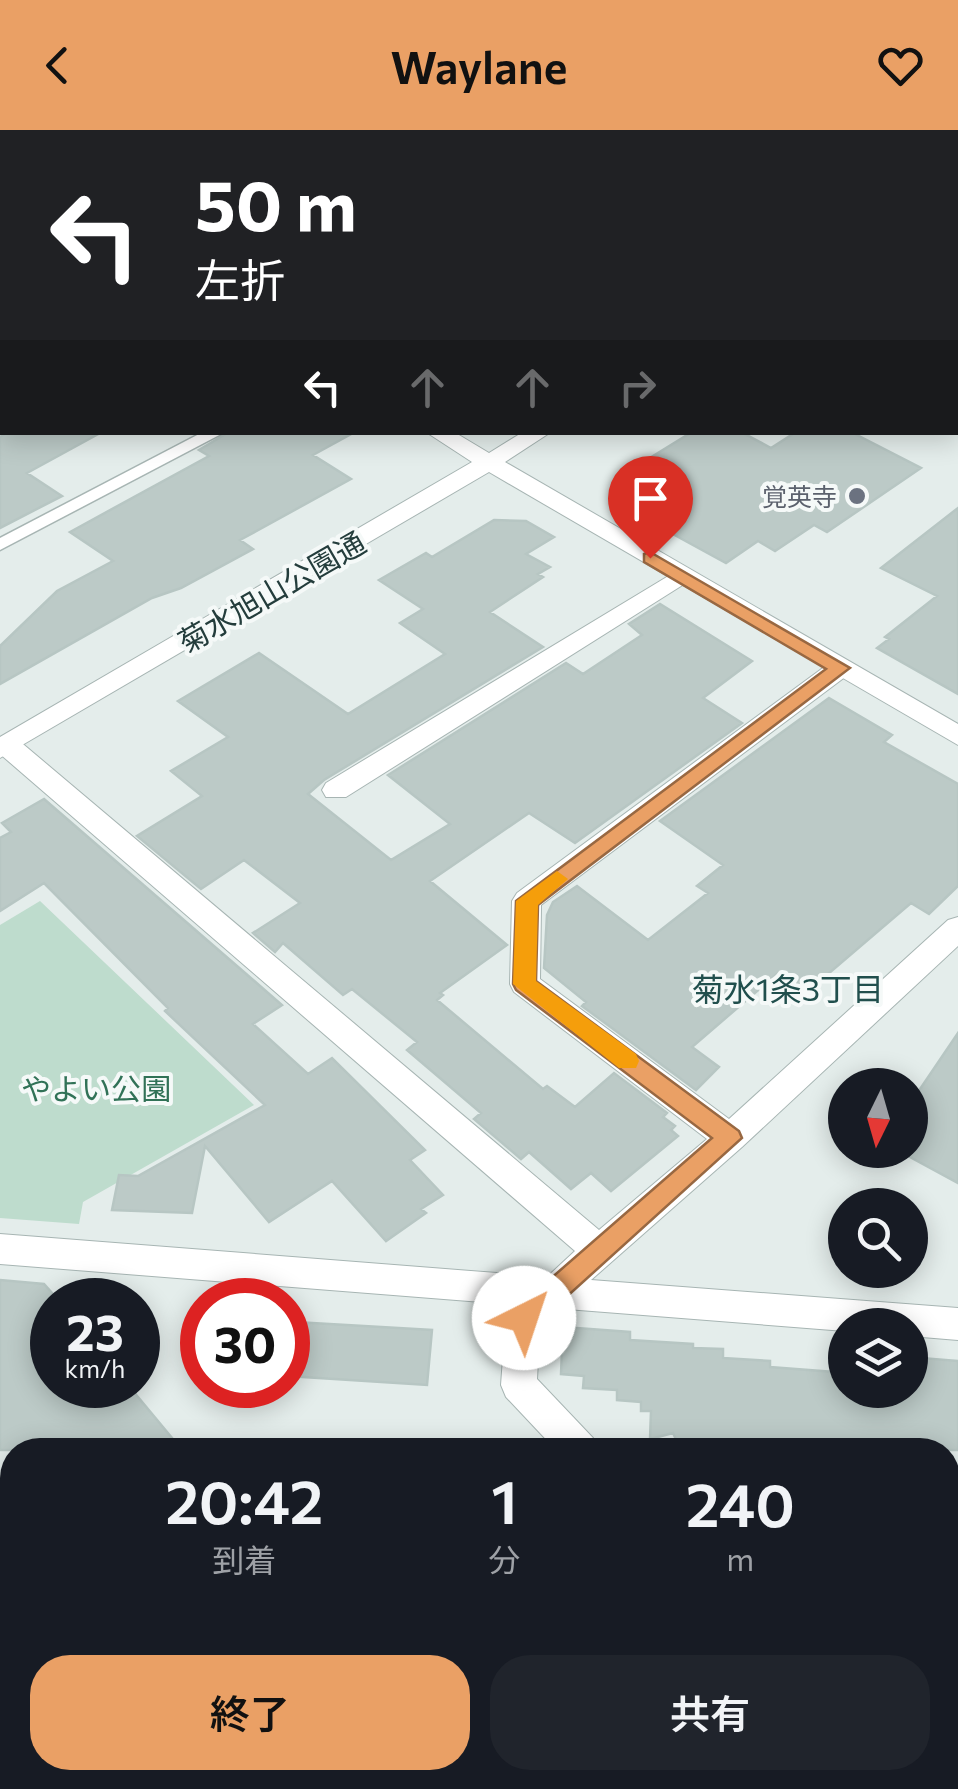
<!DOCTYPE html>
<html lang="ja">
<meta charset="utf-8">
<style>
body{margin:0;font-family:Commissioner,"Noto Sans JP",sans-serif;background:#20242c;color:#f1f3f6;height:100vh;display:flex;flex-direction:column;font-size:38px;white-space:nowrap}
*{box-sizing:border-box;margin:0}
p{font-size:32px;color:#9ea1a6}
.icon{flex:none;width:55px;height:55px;fill:none;stroke:currentColor;stroke-width:2;stroke-linecap:round;stroke-linejoin:round}
.map{position:relative;flex:1;overflow:hidden}
.drawer{position:absolute;left:0px;top:1308px;width:960px;height:352px;display:flex;flex-direction:column;background:#171b24;border-radius:40px 40px 0 0;box-shadow:0 5px 25px #0003}
.drawer>*{flex:none}
.banner{position:absolute;left:0px;top:0px;width:960px;height:305px;box-shadow:0 5px 25px #0003;background:#202124;color:#fff;overflow:hidden}
.needle{width:65px;rotate:185deg}
.fabs{position:absolute;left:828px;top:938px;display:grid;gap:20px}
.fabs a{display:grid;place-items:center;width:100px;height:100px;border-radius:50%;background:#171b24;box-shadow:0 5px 25px #0003;font-size:50px}
.speed{position:absolute;left:30px;top:1148px;display:flex;gap:20px;font-size:50px;font-weight:700;text-align:center}
.speed>*{display:grid;place-content:center;width:130px;height:130px;border-radius:50%;background:#171b24;box-shadow:0 5px 25px #0003;line-height:1}
.speed small{font-size:25px;font-weight:400}
.speed .limit{border:15px solid #d22;background:#fff;color:#111}
.pin{position:absolute;display:grid;place-items:center;width:85px;height:85px;color:#fff;margin:-102px -42px;border-radius:50% 50% 50% 0;rotate:-45deg;box-shadow:0 0 10px #0007}
.pin .icon{rotate:45deg}
.me{position:absolute;width:110px;margin:-55px;rotate:41deg;stroke-linejoin:round;filter:drop-shadow(0 0 8px #0008)}
.turn{display:flex;align-items:center;gap:35px;height:210px;padding:0 30px;font-size:45px}
.turn .icon{width:130px;height:130px;stroke-width:2.5}
.turn b{display:block;font-size:70px;line-height:85px}
.lanes{display:flex;align-items:center;height:95px;padding:0 30px;background:#0003;justify-content:center;gap:50px;direction:ltr}
.lanes .off{opacity:.35}
.eta{display:flex;justify-content:space-evenly;align-items:center;height:170px;text-align:center}
.eta b{font-size:60px;font-weight:600;line-height:70px}
.button{display:flex;gap:20px;margin-top:auto;padding:20px 30px}
.button a{flex:1;height:115px;border-radius:40px;background:#eaa065;color:#111;font-size:40px;font-weight:600;line-height:115px;text-align:center}
.button a+a{background:#20242c;color:#f1f3f6}
header{display:flex;justify-content:space-between;align-items:center;height:130px;padding:0 30px;background:#eaa065;color:#111;font-size:45px;font-weight:600}
.map>svg:first-child{display:block}
.green{fill:#bedccd}
.building{fill:#bccac7;stroke:#b7c6c3;stroke-width:2.5}
.lines{fill:none;stroke-linecap:round;stroke-linejoin:round}
.service-casing{stroke:#a7b5b3;stroke-width:3}
.minor-casing{stroke:#a7b5b3;stroke-width:2}
.tertiary-casing{stroke:#a7b5b3;stroke-width:2}
.service{fill:#fff;fill-rule:evenodd}
.minor{fill:#fff;fill-rule:evenodd}
.tertiary{fill:#fff;fill-rule:evenodd}
.route{fill:#eaa065;stroke:#986842;stroke-width:2.5}
.slow{fill:#f59e0b}
.worship-dot{fill:#6b7280;stroke:#f5f9f8;stroke-width:4}
.labels{text-anchor:middle;dominant-baseline:central;stroke-width:8;stroke-linejoin:round;paint-order:stroke}
.far-worship-label{font-size:25px;fill:#5b616d;stroke:#f5f9f8;text-anchor:end}
.street-label{font-size:30px;fill:#243d3c;stroke:#f5f9f8}
.park-label{font-size:30px;fill:#317257;stroke:#f5f9f8}
.neighbourhood-label{font-size:32px;fill:#214f4d;stroke:#f5f9f8}
</style>
<header><svg class="icon" aria-label="back" viewBox="0 0 24 24"><path d="M15 5l-7 7 7 7"/></svg>Waylane<svg class="icon" aria-label="heart" viewBox="0 0 24 24"><path d="M12 20l-8-8c-3-5 5-10 8-4 3-6 11-1 8 4z"/></svg></header>
<div class="map">
<svg width="958" height="1659" viewBox="0 0 958 1659">
<rect width="100%" height="100%" fill="#e4edeb"/>
<path class="green" d="M40,771L254,975L83,1072L79,1094L0,1088V795Z"/>
<path class="building" d="M8,302H102L27,343L62,366L0,398V307Z
M229,302H355L313,325L351,349L240,410L253,419L181,458L152,468L0,554V516L57,461L113,431L70,402L209,326L199,320Z
M692,302H741L771,318L796,302H851L921,338L827,402L814,395L775,421L758,411L726,433L649,391L677,373L624,344Z
M958,378V564L877,518L889,509L885,507L937,466L881,438Z
M494,390L526,391L554,407L526,424L550,437L538,444L543,447L490,482L543,517L324,650L308,664L391,730L450,694L388,645L566,533L583,544L642,505L629,494L660,474L752,531L703,568L742,593L575,713L529,683L430,751L507,815L440,863L443,865L437,870L543,959L547,956L575,977L614,943L667,983L663,987L675,996L671,1000L678,1006L611,1061L591,1043L571,1059L529,1022L521,1029L474,989L481,983L407,920L417,912L352,859L343,865L283,813L275,822L253,803L300,773L244,730L201,759L137,706L202,666L171,641L228,607L178,571L259,523L348,584L445,524L400,493L423,479L379,450L426,423L432,427Z
M829,568L892,605L884,612L958,654V756L929,784L911,773L807,862L778,843L692,917L719,937L696,960L582,876L586,872L544,838L547,785L553,772L577,756L648,810L708,763L697,756L723,735L660,691Z
M44,669L282,875L253,894L308,944L332,928L425,1020L410,1030L443,1065L421,1079L426,1083L386,1111L332,1051L269,1092L205,1016L192,1083L112,1080L119,1045L138,1046L265,975L165,881L168,878L44,753L0,781V708L11,702L2,693Z
M958,903V1053L910,1027V974Z
M0,1150L44,1154L52,1163V1255H128L182,1320H0Z
M295,1192L432,1200L427,1255L288,1246Z
M563,1197L630,1202V1210L693,1214V1218L723,1219V1228L770,1231V1237L834,1242V1250L845,1251V1260H910V1227L958,1231V1320H681L673,1303L650,1309L651,1281H641V1272L617,1270V1260L583,1258L584,1246L561,1244Z"/>
<g class="lines">
<defs>
<path id="service" d="M203,302H225L0,420V408Z"/>
<path id="minor" d="M155,0H177L178,2H157Z
M392,0H414L415,2H394Z
M2,289L5,302L0,304V290Z
M680,439L689,441L692,446L689,451L346,667H326L322,660L326,653Z
M840,530L849,532L853,538L849,544L541,775L540,849L729,989L948,790L958,787V816L742,1017L591,1150L958,1178V1210L910,1206V1195H845V1201L541,1177L537,1249L593,1308L599,1320H556L506,1267L501,1255L507,1174L0,1134V1104L547,1147L575,1121L0,624V608L17,609L599,1100L707,1009L514,862L510,854L512,771L517,763L831,532Z
M868,1648H916L921,1659H873Z"/>
<path id="tertiary" d="M729,0H752L753,2H731Z
M0,47L2,48V60L0,59Z
M426,302H454L489,323L523,302H551L505,332L958,594V615L489,342L0,628V607L472,332Z"/>
</defs>
<use href="#service" class="service-casing"/>
<use href="#minor" class="minor-casing"/>
<use href="#tertiary" class="tertiary-casing"/>
<use href="#service" class="service"/>
<use href="#minor" class="minor"/>
<use href="#tertiary" class="tertiary"/>
</g>
<path class="route" d="M650,422L850,538L538,775L536,851L739,1001L742,1008L563,1170L538,1173L533,1197L524,1200L514,1197L510,1188L516,1152L549,1150L712,1008L516,860L513,854L516,771L826,539L644,432V424Z"/>
<path class="slow" d="M557,741L568,749L538,775L536,851L636,924L639,931L636,938H619L513,854L516,771Z"/>
<circle class="worship-dot" cx="857" cy="366" r="10"/>
<g class="labels">
<g class="far-worship-label">
<text x="837" y="366">覚英寺</text>
</g>
<g class="street-label">
<text transform="translate(271 461) rotate(-30)">菊水旭山公園通</text>
</g>
<g class="park-label">
<text x="96" y="957">やよい公園</text>
</g>
<g class="neighbourhood-label">
<text x="788" y="858">菊水1条3丁目</text>
</g>
</g>
</svg>
<div class="fabs">
<a><svg class="needle" viewBox="-14 -14 28 28"><path d="M0-13l5 13h-10z" fill="#e53935"/><path d="M0 13l5-13h-10z" fill="#9ea1a6"/></svg></a>
<a><svg class="icon" aria-label="search" viewBox="0 0 24 24"><circle cx="10" cy="10" r="6"/><path d="M15 15l6 6"/></svg></a>
<a><svg class="icon" aria-label="layers" viewBox="0 0 24 24"><path d="M12 4l9 5-9 5-9-5zM3 14l9 5 9-5"/></svg></a>
</div>
<div class="speed"><div>23<small>km/h</small></div><div class="limit">30</div></div>
<div class="pin" style="left:650px;top:428px;background:#d93025"><svg class="icon" aria-label="arrive" viewBox="0 0 24 24"><path d="M6 21V4h12l-3 4 3 4H6"/></svg></div>
<svg class="me" style="left:524px;top:1188px" viewBox="-20 -20 40 40"><circle r="19" fill="#fff"/><path d="M0-13L10 11 0 6-10 11z" fill="#eaa065"/></svg>
<div class="banner">
<div class="turn"><svg class="icon" aria-label="left" viewBox="0 0 24 24"><path d="M17 20v-9H6M10 6l-5 5 5 5"/></svg><div><b>50 m</b>左折</div></div>
<div class="lanes"><svg class="icon" aria-label="left" viewBox="0 0 24 24"><path d="M17 20v-9H6M10 6l-5 5 5 5"/></svg><svg class="icon off" aria-label="ahead" viewBox="0 0 24 24"><path d="M12 20V5M6 11l6-6 6 6"/></svg><svg class="icon off" aria-label="ahead" viewBox="0 0 24 24"><path d="M12 20V5M6 11l6-6 6 6"/></svg><svg class="icon off" aria-label="right" viewBox="0 0 24 24"><path d="M7 20v-9h11M14 6l5 5-5 5"/></svg></div>
</div>
<section class="drawer">
<div class="eta">
<div><b>20:42</b><p>到着</p></div>
<div><b>1</b><p>分</p></div>
<div><b>240</b><p>m</p></div>
</div>
<div class="button"><a>終了</a><a>共有</a></div>
</section>
</div>
